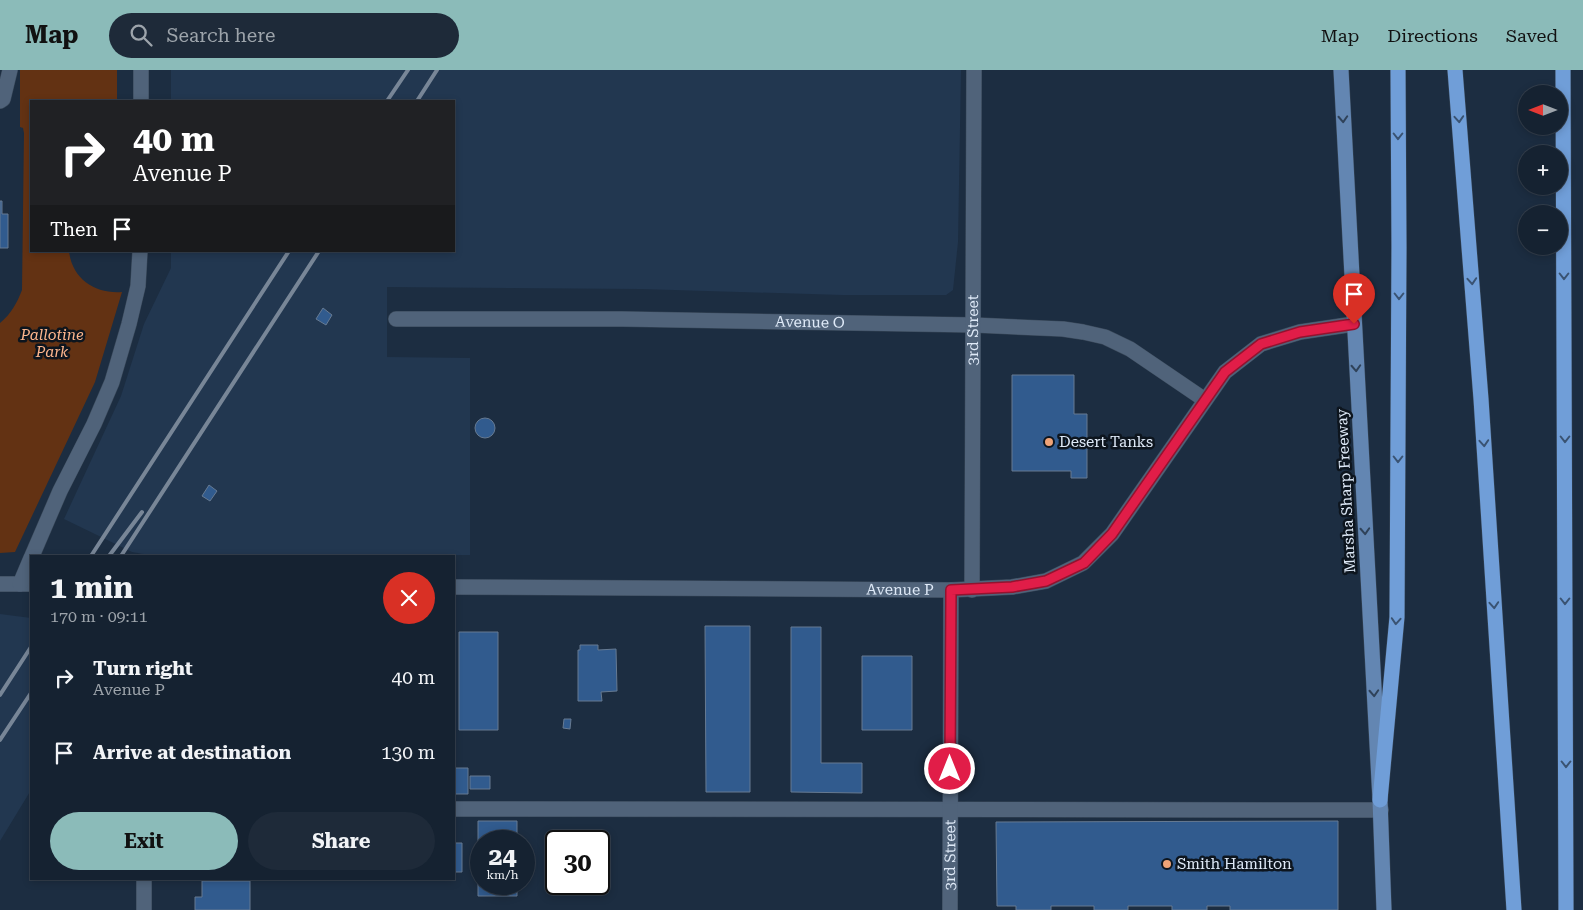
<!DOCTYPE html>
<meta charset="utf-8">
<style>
body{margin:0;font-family:"Roboto Serif",serif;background:#1e2a39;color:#f1f3f6;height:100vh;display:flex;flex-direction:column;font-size:19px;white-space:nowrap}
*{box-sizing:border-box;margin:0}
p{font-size:16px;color:#9da4ab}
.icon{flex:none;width:28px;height:28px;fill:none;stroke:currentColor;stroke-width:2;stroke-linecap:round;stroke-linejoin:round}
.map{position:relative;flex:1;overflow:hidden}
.sheet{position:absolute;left:30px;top:485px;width:425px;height:325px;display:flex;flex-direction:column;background:#152231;border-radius:0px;box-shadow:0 2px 8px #0003,0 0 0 1px #343f4d}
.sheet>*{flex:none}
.hud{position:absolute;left:30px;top:30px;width:425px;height:152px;border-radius:0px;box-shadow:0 2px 8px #0003,0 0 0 1px #343f4d;background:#202124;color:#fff;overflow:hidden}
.needle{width:32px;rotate:270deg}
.controls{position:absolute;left:1518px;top:15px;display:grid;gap:10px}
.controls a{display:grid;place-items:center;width:50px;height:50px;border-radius:50%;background:#152231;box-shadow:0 2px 8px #0003,0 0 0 1px #343f4d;font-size:25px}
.speed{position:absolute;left:470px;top:760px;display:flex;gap:10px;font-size:25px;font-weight:700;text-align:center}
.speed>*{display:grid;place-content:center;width:65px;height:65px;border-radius:50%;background:#152231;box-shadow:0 2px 8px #0003,0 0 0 1px #343f4d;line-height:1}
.speed small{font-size:12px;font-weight:400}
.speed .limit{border:2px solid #111;border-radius:8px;background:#fff;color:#111}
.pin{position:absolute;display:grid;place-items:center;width:42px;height:42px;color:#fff;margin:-51px -21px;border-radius:50% 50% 50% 0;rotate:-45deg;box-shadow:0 0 5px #0007}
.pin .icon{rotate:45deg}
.me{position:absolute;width:55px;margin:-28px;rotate:0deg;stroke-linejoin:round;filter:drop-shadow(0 0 4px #0008)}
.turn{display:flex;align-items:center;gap:18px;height:105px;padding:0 20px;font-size:22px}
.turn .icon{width:65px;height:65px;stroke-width:2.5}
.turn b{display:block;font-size:35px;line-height:42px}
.then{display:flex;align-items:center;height:48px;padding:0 20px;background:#0003;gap:10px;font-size:19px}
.round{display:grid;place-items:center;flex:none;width:52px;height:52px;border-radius:26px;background:#1e2a39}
.overview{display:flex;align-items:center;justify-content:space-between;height:85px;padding:0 20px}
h1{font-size:30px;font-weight:700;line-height:38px}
.primary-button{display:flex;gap:10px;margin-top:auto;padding:10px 20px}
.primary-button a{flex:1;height:58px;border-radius:30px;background:#8bbbb9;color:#111;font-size:20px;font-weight:700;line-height:58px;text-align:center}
.primary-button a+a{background:#1e2a39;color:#f1f3f6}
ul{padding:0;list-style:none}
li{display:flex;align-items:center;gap:15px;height:75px;padding:0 20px}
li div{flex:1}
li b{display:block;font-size:19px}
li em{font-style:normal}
header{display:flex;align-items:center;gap:30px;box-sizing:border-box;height:70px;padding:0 25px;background:#8bbbb9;color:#111}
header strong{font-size:24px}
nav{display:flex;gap:28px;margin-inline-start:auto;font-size:18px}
.search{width:350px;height:45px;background:#1e2a39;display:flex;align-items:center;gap:12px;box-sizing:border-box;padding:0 18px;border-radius:28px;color:#9da4ab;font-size:19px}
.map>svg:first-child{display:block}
.built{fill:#223750}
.green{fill:#633213}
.building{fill:#315b8e;stroke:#667a92}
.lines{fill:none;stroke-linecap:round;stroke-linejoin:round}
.minor-casing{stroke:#394859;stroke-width:16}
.major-casing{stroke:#394859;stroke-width:16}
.highway-casing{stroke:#394859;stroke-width:16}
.minor{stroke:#50637a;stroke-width:15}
.major{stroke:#6386b2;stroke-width:15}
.highway{stroke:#709ed8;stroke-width:15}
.rail{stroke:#788697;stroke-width:4}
.oneway{stroke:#2f4259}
.oneway2{stroke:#3a5372}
.route-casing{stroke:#92132f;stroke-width:12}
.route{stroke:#e11d48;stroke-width:9}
.poi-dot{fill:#efa377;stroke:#0d151e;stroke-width:2}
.labels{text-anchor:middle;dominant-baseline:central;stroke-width:5;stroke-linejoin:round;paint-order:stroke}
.street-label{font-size:15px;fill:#dfeaf8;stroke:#0d151e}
.park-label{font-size:15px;font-style:italic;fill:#feb68d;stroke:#0d151e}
.poi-label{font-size:15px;fill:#dfeaf8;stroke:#0d151e;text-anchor:start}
</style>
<header>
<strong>Map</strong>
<div class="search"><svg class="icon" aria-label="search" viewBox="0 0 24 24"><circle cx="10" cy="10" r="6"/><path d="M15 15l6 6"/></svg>Search here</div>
<nav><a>Map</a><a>Directions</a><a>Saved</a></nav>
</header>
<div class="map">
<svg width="1583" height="840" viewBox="0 0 1583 840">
<rect width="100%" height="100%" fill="#1c2d41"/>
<path class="built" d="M171,0H961L958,172L953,220L946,225H843L641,219L387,217V287L470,288V485H149L132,482L64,449L121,326L144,254L171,198V181H454V31H171Z
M0,544L31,548V720L0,771Z"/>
<path class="green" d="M20,0H117V31H31V181H69C72,209 95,224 122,222L95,312L15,482L0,483V253C11,244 17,233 22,220L24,63L23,58L20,57Z"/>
<path class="building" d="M0,131H2V144H8V178H0Z
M323,238L332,245L326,255L316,249Z
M1012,305H1074V344H1087V408H1071V401H1012Z
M475 358a10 10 0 1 1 20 0a10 10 0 1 1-20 0Z
M209,415L217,421L210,431L202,426Z
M705,556H750V722H706Z
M791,557H821V693H862V723L791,722Z
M459,562H498V660H459Z
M580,575H598V580L616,579L617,621L601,622L602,631H578V580H580Z
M862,586H912V660H862Z
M564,649H571L570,659L563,658Z
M454,698H468V724H454Z
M470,706H490V719H470Z
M478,751H517V771H481V814H517V826H478Z
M1338,751V840H1230V836H1207V840H1172V836H1128V840H1094V836H1051V840H1016V836H997L996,752Z
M454,773H462V802H454Z
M202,811H250V840H195V827H202Z"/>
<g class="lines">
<defs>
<g id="minor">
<path d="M141,0V31"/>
<path d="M0,31L3,29L10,0"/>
<path id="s1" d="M396,249H622L974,255L1063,259L1083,262L1105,267L1130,279L1205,330"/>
<path d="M32,486L60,421L94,354L112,312L129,254L138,216L140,181"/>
<path d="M0,514H31"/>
<path d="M20,514L31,488"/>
<path id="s2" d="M454,517L951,520L1012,517L1046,511L1083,493L1112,464L1225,302L1261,274L1300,262L1354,254"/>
<path id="s3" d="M972,520L974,0"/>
<path d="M454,739L1381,740"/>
<path d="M144,840V809"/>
<path id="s4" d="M950,840L951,520"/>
</g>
<path id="major" d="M1341,0L1380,730L1384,840"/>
<path id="highway" d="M1455,0L1481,329L1514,840
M1563,0L1566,840
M1380,730L1397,547L1399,177L1398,0"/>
</defs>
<use href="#minor" class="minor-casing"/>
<use href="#major" class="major-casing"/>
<use href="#highway" class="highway-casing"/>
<use href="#minor" class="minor"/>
<use href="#major" class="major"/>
<use href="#highway" class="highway"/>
<path class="rail" d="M387,31L408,0
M417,31L437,0
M91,486L289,181
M109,486L142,442
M121,486L319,181
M0,625L31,577
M0,670L31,623"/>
</g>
<defs><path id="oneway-chevron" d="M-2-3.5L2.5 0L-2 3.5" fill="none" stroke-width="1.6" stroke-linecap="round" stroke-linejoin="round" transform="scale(1.25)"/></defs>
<g class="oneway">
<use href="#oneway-chevron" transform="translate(1343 49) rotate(87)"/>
<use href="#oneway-chevron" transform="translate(1356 298) rotate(87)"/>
<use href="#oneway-chevron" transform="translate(1365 461) rotate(87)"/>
<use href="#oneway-chevron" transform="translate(1374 623) rotate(87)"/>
</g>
<g class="oneway2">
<use href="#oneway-chevron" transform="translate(1459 49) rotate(86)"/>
<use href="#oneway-chevron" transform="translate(1398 66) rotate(90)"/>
<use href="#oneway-chevron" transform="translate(1564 206) rotate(90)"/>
<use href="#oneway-chevron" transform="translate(1472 211) rotate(86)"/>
<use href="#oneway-chevron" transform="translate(1399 226) rotate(90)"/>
<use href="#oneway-chevron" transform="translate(1565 369) rotate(90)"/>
<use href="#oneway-chevron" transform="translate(1484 373) rotate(86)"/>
<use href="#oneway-chevron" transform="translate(1398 389) rotate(90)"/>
<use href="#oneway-chevron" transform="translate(1565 531) rotate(90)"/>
<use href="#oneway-chevron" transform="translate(1494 535) rotate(86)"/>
<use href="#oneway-chevron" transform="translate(1396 551) rotate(94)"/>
<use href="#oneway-chevron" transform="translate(1566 694) rotate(90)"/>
</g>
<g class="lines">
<defs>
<path id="route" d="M950,699L951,520L1012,517L1046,511L1084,493L1112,464L1225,302L1261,274L1300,262L1354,254"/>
</defs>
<use href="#route" class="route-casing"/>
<use href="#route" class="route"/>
</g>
<g class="poi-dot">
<circle cx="1049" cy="372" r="5"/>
<circle cx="1167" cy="794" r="5"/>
</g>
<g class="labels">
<g class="street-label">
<text stroke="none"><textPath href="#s1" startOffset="414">Avenue O</textPath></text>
<text stroke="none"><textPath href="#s3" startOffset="260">3rd Street</textPath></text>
<text transform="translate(1346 421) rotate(-93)">Marsha Sharp Freeway</text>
<text stroke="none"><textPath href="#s2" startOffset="446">Avenue P</textPath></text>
<text stroke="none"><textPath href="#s4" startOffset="55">3rd Street</textPath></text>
</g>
<g class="park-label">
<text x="52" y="265">Pallotine<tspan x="52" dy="17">Park</tspan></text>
</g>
<g class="poi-label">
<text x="1059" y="372">Desert Tanks</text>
<text x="1177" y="794">Smith Hamilton</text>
</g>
</g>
</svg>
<div class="controls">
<a><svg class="needle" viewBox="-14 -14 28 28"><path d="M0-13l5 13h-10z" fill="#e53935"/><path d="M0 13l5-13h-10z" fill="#9da4ab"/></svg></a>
<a>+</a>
<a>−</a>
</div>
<div class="speed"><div>24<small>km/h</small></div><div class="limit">30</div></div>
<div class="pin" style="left:1354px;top:254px;background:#d93025"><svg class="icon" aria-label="arrive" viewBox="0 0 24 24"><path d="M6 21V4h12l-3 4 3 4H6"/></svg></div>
<svg class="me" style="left:950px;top:699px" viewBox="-20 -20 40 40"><circle r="17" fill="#e11d48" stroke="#fff" stroke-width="3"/><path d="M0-11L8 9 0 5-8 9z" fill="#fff"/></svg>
<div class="hud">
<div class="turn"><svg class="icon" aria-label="right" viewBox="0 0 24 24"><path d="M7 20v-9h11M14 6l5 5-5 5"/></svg><div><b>40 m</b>Avenue P</div></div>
<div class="then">Then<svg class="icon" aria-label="arrive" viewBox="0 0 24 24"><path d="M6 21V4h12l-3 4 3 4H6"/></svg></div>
</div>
<section class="sheet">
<div class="overview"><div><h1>1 min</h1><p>170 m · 09:11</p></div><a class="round" style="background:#d93025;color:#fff"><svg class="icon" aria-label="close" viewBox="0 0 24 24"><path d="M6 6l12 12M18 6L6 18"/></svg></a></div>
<ul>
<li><svg class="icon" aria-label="right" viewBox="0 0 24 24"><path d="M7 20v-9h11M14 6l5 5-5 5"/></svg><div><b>Turn right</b><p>Avenue P</p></div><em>40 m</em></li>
<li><svg class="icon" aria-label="arrive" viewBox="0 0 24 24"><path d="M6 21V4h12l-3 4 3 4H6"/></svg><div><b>Arrive at destination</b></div><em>130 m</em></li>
</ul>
<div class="primary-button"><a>Exit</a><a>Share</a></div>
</section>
</div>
